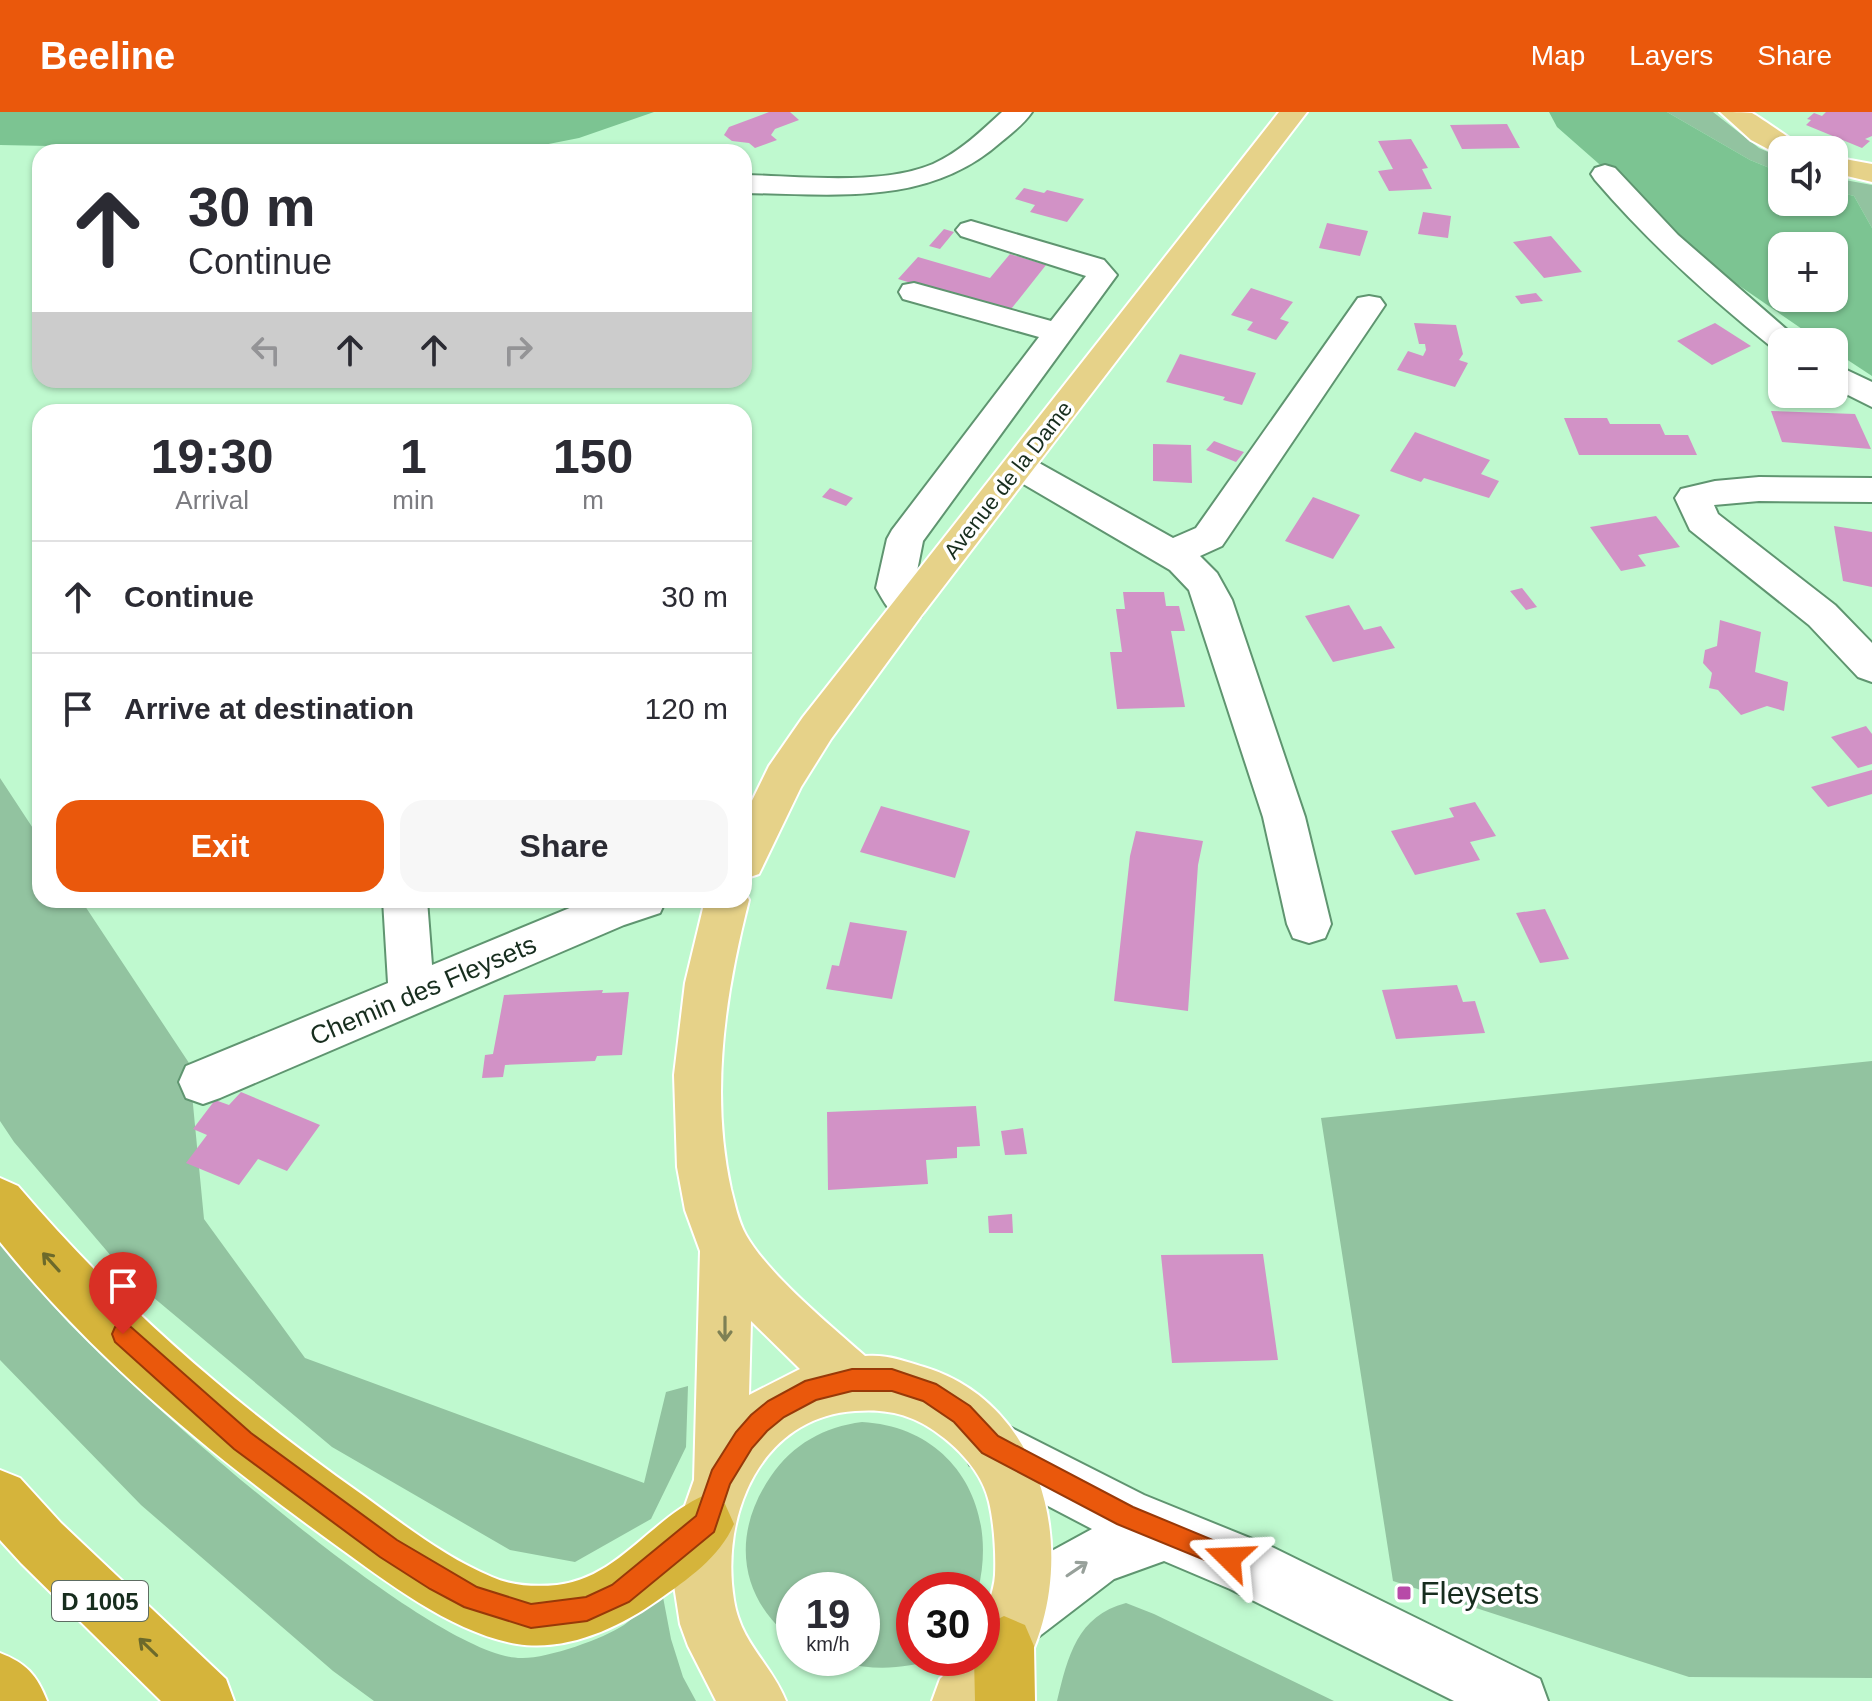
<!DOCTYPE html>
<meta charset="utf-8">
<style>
body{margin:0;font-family:Arial,sans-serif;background:#f7f7f7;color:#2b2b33;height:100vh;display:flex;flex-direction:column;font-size:30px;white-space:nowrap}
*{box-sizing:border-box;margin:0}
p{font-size:26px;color:#7c7c81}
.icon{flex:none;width:44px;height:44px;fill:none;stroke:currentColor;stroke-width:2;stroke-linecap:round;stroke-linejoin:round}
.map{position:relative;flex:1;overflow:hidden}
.drawer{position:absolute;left:32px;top:292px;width:720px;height:504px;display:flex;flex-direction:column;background:#fff;border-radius:24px;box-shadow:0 2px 6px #0004}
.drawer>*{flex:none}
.guide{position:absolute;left:32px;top:32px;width:720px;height:244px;border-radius:24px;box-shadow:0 2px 6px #0004;background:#fff;color:#2b2b33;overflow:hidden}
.controls{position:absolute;left:1768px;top:24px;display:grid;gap:16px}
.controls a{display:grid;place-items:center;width:80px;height:80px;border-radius:16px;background:#fff;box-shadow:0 2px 6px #0004;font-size:40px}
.speed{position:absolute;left:776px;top:1460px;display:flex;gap:16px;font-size:40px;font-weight:700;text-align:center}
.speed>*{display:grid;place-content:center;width:104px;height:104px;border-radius:50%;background:#fff;box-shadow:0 2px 6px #0004;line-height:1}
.speed small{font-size:20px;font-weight:400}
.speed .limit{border:12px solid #d22;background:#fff;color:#111}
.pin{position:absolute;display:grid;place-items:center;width:68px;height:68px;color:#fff;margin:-82px -34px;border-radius:50% 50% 50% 0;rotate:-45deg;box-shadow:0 0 8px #0007}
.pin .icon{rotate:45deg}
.me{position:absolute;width:88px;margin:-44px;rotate:291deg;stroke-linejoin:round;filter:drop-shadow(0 0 6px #0008)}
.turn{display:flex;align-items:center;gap:28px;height:168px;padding:0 24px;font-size:36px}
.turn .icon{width:104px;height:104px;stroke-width:2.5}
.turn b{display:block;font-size:56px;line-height:68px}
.lanes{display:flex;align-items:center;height:76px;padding:0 24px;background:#0003;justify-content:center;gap:40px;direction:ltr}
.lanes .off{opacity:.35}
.eta{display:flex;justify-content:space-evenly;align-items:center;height:136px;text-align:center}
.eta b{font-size:48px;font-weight:600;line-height:56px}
.cta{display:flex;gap:16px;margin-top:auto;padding:16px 24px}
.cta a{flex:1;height:92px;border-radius:24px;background:#ea580c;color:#fff;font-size:32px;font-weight:600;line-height:92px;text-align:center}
.cta a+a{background:#f7f7f7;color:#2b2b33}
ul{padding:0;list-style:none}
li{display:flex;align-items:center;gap:24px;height:112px;padding:0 24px;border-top:2px solid #e1e1e2}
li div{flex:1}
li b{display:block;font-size:30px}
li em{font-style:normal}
header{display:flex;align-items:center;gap:48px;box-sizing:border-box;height:112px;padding:0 40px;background:#ea580c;color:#fff}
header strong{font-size:38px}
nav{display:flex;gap:44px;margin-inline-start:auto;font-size:28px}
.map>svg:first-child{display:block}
.green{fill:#92c3a0;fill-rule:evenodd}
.forest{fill:#7cc492;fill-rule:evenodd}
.building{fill:#d292c6}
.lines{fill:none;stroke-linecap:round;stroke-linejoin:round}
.minor-casing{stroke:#5f9570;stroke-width:4}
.major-casing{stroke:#fff;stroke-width:4}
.highway-casing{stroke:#fff;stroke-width:4}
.minor{fill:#fff;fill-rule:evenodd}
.major{fill:#e6d289;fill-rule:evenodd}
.highway{fill:#d5b43b;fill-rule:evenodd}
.oneway{stroke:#6c6a2b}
.oneway2{stroke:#7e8054}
.oneway3{stroke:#97a09a}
.route{fill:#ea580c;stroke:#983908;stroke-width:2}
.poi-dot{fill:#b74aa8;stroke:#fff;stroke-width:3}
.labels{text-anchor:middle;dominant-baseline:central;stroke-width:7;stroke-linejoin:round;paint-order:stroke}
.far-street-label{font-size:22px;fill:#172d1e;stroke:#fff}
.shield{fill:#fff;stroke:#5d6c62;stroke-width:2}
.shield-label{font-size:24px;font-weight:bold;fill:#172d1e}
.street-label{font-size:26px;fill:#172d1e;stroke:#fff}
.near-poi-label{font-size:32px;fill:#172d1e;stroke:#fff;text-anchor:start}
</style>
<header>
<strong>Beeline</strong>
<nav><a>Map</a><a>Layers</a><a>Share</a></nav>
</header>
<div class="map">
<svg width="1872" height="1589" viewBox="0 0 1872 1589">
<rect width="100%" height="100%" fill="#bff9cf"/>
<path class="green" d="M1667,0H1713L1759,36L1782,46V61L1750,48Z
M1834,66L1872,73V116L1854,84L1834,79Z
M0,666L40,727V788H81L189,951L204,1107L305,1246L644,1371L666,1280L688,1274L686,1335L651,1407L575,1450L510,1438L332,1335L129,1165L14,1030L0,1009Z
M1872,949V1566L1689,1565L1393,1469L1321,1006Z
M0,1131C22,1157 44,1185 67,1209C135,1281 431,1546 521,1546C546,1547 603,1527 624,1513C636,1504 649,1489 663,1485L671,1527L683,1565L696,1589H374L333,1559L141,1393L0,1248Z
M862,1310C952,1315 999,1393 978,1478H914V1546H938C816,1589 691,1481 771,1364C793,1332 824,1315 862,1310ZM862,1478V1546H794V1478Z
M1126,1491L1154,1502L1334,1589H1057C1068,1544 1077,1504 1126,1491Z"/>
<path class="forest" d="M0,0H654L579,26L508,40H158L148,39V36L0,33Z
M1549,0H1667L1750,48L1782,61V90H1834V79L1854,84L1872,116V264L1834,239V230H1821L1731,168L1557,15ZM1782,134H1834V186H1782Z"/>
<path class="building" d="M769,0H790L799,8L775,17L771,23L777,28L755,36L749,31L732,29L724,23L729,15Z
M1826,0H1872V24L1865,27L1870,29L1862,36L1806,13L1811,8L1807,7L1814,1L1822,4Z
M1507,12L1520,36L1462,37L1450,13Z
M1411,27L1428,56L1422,57L1432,77L1389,79L1378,59L1393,57L1378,29Z
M1024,76L1044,81L1047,78L1084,87L1067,110L1030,100L1035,93L1015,87Z
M1423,100L1451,104L1448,126L1418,122Z
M1327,111L1368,119L1360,144L1319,136Z
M944,117L954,120L940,137L929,134Z
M1551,124L1582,160L1544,166L1513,130Z
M1010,142L1046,153L1008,201L898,167L918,145L990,166Z
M1251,176L1293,190L1280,207L1289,210L1276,228L1247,218L1253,210L1231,203Z
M1536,181L1543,189L1521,192L1515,184Z
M1414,211L1456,213L1463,242L1459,248L1468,251L1455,275L1397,258L1408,239L1423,244L1426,238L1425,232H1419Z
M1715,211L1751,234L1712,253L1677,229Z
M1180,242L1256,261L1242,293L1223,288L1225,285L1166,270Z
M1771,299L1855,302L1871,337L1782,330Z
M1564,306H1607L1610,312H1660L1665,323H1688L1697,343H1579Z
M1415,320L1490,348L1481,362L1499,369L1489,386L1424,366L1421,370L1390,359Z
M1214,329L1235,337L1244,340L1236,350L1206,338Z
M1153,332L1191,333L1192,371L1153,369Z
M830,376L853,386L846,394L822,385Z
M1313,385L1360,403L1333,447L1285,429Z
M1656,404L1680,435L1638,443L1646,454L1621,459L1590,415Z
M1834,414L1872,420V475L1843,469Z
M1522,476L1537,495L1526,498L1510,479Z
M1123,480H1164L1166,494H1179L1185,519H1171L1185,595L1117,597L1110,540H1122L1116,497H1125Z
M1349,493L1364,518L1381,514L1395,536L1333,550L1305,504Z
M1720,508L1761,520L1755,560L1788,570L1784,599L1767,594L1741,603L1718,578L1709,576L1712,561L1703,551L1705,538L1717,534Z
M1866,614L1872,622V652L1858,656L1831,625Z
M1872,658V682L1828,695L1811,675Z
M1475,690L1496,724L1470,730L1480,748L1415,763L1391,719L1454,705L1449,696Z
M881,694L970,719L955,766L860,740Z
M1136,719L1203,729L1198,753L1188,899L1114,889L1130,744Z
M1545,797L1569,847L1540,851L1516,801Z
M850,810L907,819L892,887L826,877L832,853L839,854Z
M1457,873L1463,890L1475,889L1485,921L1396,927L1382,878Z
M603,878L602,881L629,880L622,943L597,944L595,949L505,953L503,965L482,966L485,943L493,942L504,883Z
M241,980L320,1013L287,1059L258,1047L239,1073L186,1051L207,1023L193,1017L215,988L229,993Z
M976,994L980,1034L957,1035V1046L926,1048L928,1072L828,1078L827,1000Z
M1023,1016L1027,1042L1005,1043L1001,1019Z
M1012,1102L1013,1121H989L988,1104Z
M1263,1142L1278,1248L1172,1251L1161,1143Z"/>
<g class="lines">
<defs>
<path id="minor" d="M1002,0H1032C1024,12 1012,21 1001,30C928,95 835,82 744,81V63C801,64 881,74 933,52C960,40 981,19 1002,0Z
M1605,53L1615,56L1678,123L1801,230H1782V239L1774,237C1709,185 1649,131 1595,68L1591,62L1595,56Z
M971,109L1104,148L1117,163L923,429L914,474L927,494L921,504C894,512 889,498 876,476L887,427L892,418L1039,225L903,187L899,180L903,173L914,171L1051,209L1086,164L961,124L956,118L961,112Z
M1369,184L1380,186L1385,193L1222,434L1200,444L1217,461L1232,488L1305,705L1331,812L1325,826L1309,831L1293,826L1287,812L1263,705L1189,478L1170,458L1008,363L1003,355L1008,347L1020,343L1032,347L1173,426L1196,416L1358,186Z
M1834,252L1872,270V295L1834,276Z
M1759,365L1872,366V390L1759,389L1714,393L1718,402L1835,493L1872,531V570L1858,565L1809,513L1690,418L1675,386L1681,377L1715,369Z
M383,788H427L432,853L589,788H666L660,801L624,813L220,986L203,992L186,986L179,970L186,954L388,871Z
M990,1305L1144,1383L1272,1435L1540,1567L1548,1589H1454L1230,1477L1164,1449L1114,1467L1037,1526L1016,1535L995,1526L986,1505L995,1484L1048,1441L1092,1417L970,1353L962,1333L970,1313Z"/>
<path id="major" d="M1279,0H1307L921,504L831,627L801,675L759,762L744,767V705L769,654L803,605Z
M1720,0C1730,0 1744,0 1752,1C1758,4 1803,35 1805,38H1782L1781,44L1751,28Z
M1834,45L1872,52V70L1834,61Z
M744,778L749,788C725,882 710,981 731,1077C735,1092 738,1109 746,1123C768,1162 831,1214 865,1244C887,1242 904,1249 924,1255C1062,1297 1087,1485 1003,1589H932L940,1567L961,1546H982C982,1536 980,1525 982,1516C985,1498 994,1481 995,1463C996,1441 994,1411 989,1390C983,1364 964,1342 944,1326C917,1304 890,1296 855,1299C761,1305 720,1403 734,1488C741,1532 771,1551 786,1589H716L688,1534L680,1512L673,1467L675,1422L694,1368L700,1139L685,1098L677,1055L674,963L685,871L705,788H744ZM751,1209L800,1257L749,1283Z"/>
<path id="highway" d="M0,1066L18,1074C119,1193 236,1294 364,1384C404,1413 446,1446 492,1465C512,1474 535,1475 557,1473C619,1466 651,1406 705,1383L725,1392L734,1412C720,1445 687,1468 658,1488C619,1516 566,1540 517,1532C453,1521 388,1471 337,1434C214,1345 96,1249 0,1130Z
M0,1358L20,1366L61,1411L226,1567L234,1589H161L21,1451L0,1428Z
M1004,1504L1025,1513L1034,1534L1035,1589H975L974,1546H982V1515Z
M0,1541C26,1551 37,1563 47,1589H0Z"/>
</defs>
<use href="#minor" class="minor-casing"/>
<use href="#major" class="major-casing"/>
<use href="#highway" class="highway-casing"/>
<use href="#minor" class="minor"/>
<use href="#major" class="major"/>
<use href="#highway" class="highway"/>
</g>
<defs><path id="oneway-shaft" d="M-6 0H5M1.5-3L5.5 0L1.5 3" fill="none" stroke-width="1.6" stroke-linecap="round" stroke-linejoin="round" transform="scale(2)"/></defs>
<g class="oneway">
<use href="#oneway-shaft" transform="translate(51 1150) rotate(-132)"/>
<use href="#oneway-shaft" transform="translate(148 1535) rotate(-136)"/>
</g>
<use class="oneway2" href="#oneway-shaft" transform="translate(725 1217) rotate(90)"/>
<use class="oneway3" href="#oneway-shaft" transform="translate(1077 1457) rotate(-34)"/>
<path class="route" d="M123,1211L131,1215L251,1321L397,1428L477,1475L531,1492L586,1485L612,1473L696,1404L712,1358L736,1320L751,1303L768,1289L805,1269L852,1257H892L936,1272L970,1294L998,1324L1133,1395L1237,1438L1241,1446L1237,1455L1229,1458L1117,1412L982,1341L954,1310L923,1289L892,1279H852L816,1288L784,1305L767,1319L752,1336L730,1372L714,1420L629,1490L587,1509L531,1516L464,1495L430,1477L380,1445L234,1337L115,1230L112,1222L115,1215Z"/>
<rect class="poi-dot" x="1396" y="1473" width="16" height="16" rx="4"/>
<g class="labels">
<g class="far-street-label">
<text transform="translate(1008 368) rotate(-52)">Avenue de la Dame</text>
</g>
<rect class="shield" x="52" y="1469" width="96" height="40" rx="6"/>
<g class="shield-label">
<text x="100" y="1489">D 1005</text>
</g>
<g class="street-label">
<text transform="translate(423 878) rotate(-23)">Chemin des Fleysets</text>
</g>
<g class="near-poi-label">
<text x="1420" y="1481">Fleysets</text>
</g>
</g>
</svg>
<div class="controls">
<a><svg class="icon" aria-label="sound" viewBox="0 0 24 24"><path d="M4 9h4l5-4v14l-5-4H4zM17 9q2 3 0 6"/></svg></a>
<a>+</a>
<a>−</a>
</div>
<div class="speed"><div>19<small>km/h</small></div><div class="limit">30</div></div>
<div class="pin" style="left:123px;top:1222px;background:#d93025"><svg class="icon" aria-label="arrive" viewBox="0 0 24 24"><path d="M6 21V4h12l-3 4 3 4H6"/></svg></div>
<svg class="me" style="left:1229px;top:1446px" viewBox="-20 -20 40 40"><path d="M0-17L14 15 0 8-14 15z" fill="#ea580c" stroke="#fff" stroke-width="4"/></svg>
<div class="guide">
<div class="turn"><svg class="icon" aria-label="ahead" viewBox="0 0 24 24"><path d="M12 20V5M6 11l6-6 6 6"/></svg><div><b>30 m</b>Continue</div></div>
<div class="lanes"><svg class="icon off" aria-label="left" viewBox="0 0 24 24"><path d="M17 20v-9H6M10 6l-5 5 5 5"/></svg><svg class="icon" aria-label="ahead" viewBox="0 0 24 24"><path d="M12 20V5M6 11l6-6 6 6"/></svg><svg class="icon" aria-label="ahead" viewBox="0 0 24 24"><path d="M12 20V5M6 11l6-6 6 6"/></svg><svg class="icon off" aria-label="right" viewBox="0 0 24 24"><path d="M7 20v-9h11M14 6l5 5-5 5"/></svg></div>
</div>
<section class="drawer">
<div class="eta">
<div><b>19:30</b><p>Arrival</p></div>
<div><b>1</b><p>min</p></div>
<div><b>150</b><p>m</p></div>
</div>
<ul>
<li><svg class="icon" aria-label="ahead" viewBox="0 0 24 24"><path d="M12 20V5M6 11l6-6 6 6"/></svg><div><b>Continue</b></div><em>30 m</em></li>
<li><svg class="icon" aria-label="arrive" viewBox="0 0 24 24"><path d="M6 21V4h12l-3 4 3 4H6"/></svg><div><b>Arrive at destination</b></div><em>120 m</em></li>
</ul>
<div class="cta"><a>Exit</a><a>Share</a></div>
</section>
</div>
